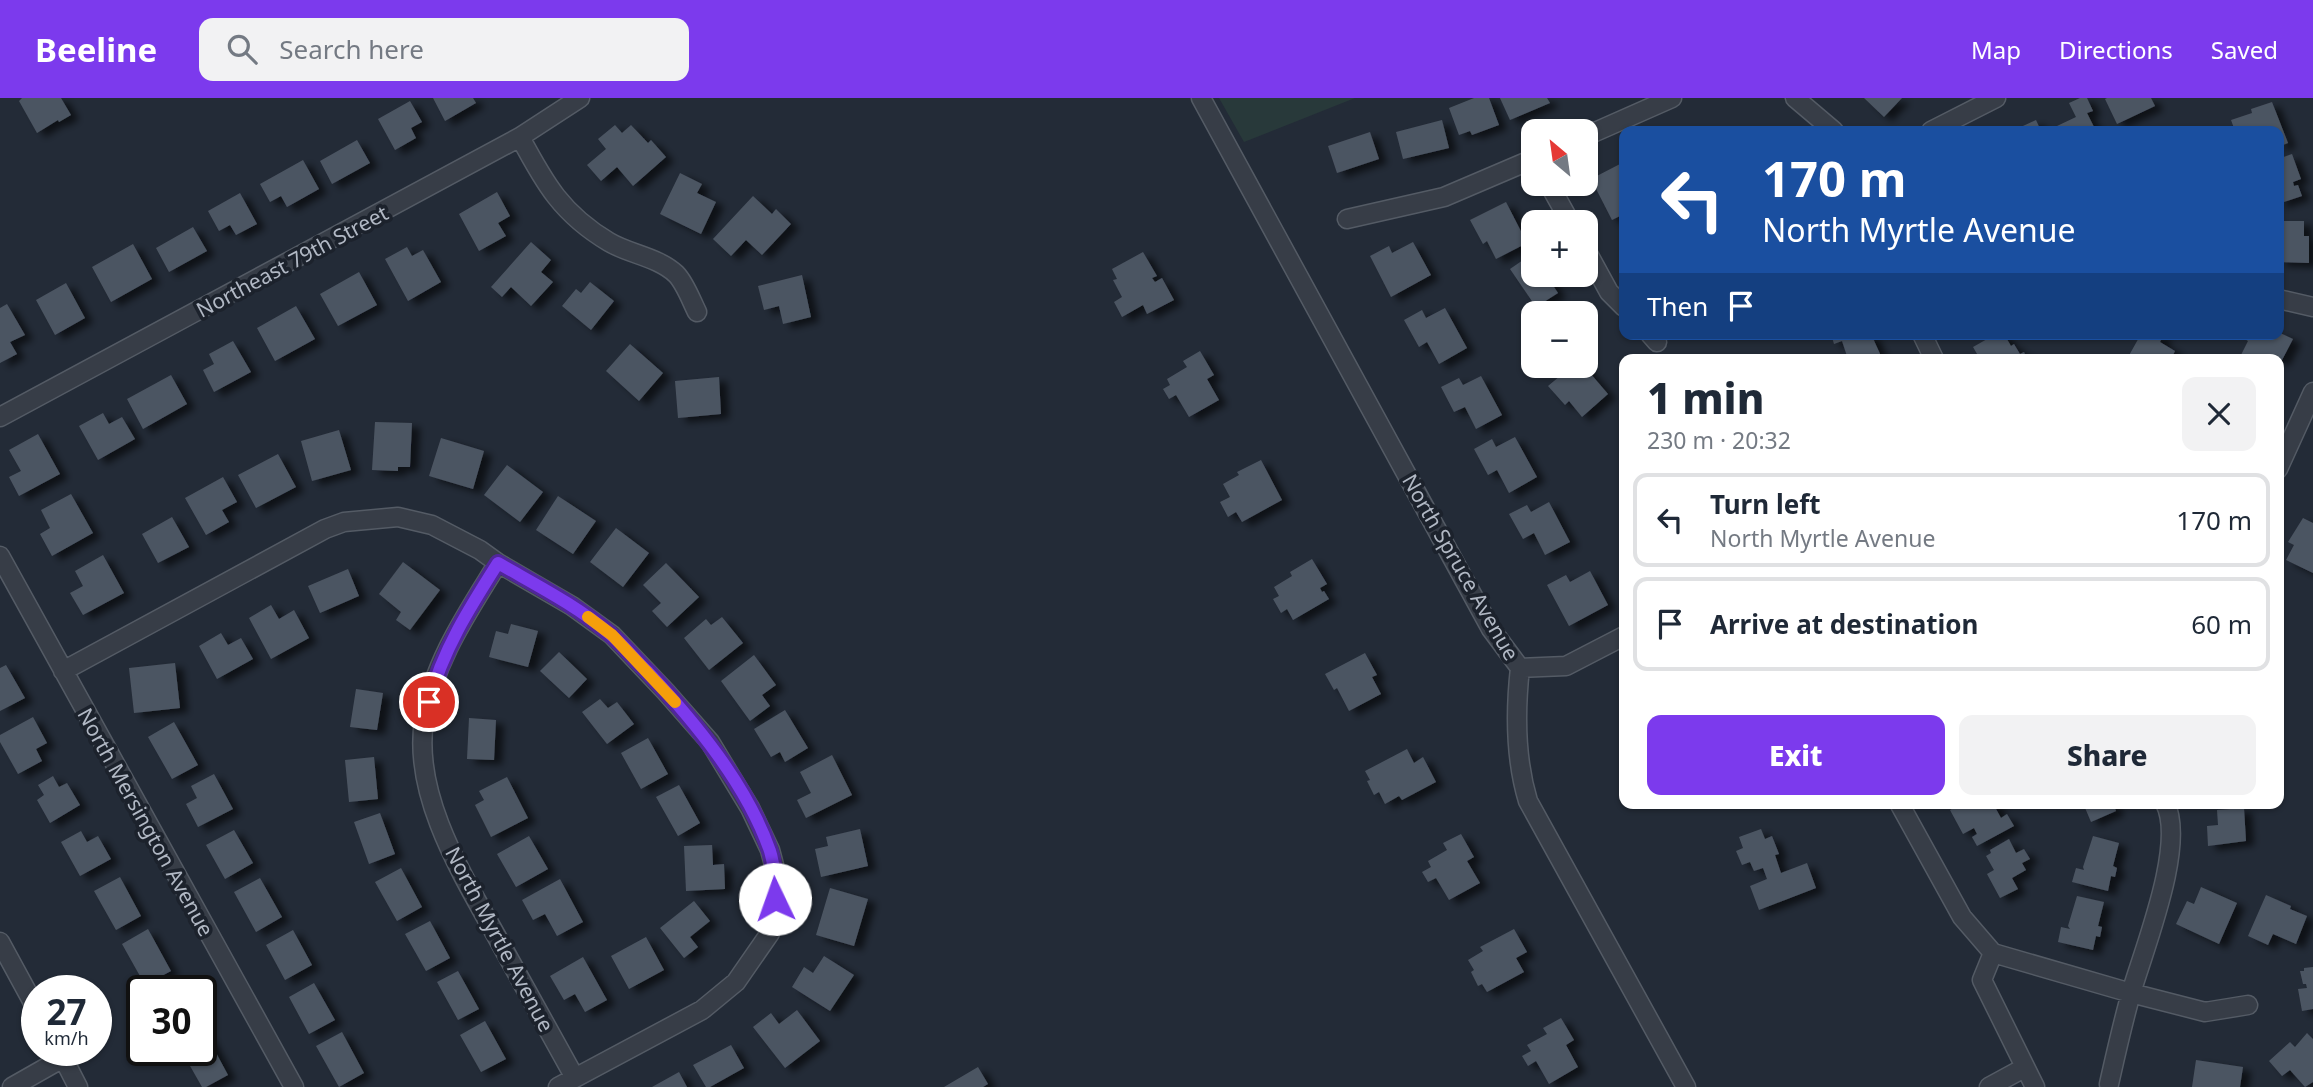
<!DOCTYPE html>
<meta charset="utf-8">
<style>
body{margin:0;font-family:"Noto Sans",sans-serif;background:#f2f2f3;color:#1f2937;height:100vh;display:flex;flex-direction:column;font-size:26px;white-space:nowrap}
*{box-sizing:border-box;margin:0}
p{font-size:23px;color:#747a83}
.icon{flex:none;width:38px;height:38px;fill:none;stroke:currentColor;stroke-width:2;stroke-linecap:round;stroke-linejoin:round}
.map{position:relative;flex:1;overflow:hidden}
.panel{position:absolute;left:1619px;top:256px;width:665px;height:455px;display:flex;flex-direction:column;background:#fff;border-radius:14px;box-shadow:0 2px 5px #0004}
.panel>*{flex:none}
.guide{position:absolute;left:1619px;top:28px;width:665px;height:214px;border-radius:14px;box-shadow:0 2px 5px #0004;background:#1a4fa0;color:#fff;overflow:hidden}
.needle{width:46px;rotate:331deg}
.fabs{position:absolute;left:1521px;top:21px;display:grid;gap:14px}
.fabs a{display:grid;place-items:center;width:77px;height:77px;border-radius:14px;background:#fff;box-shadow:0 2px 5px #0004;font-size:35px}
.speed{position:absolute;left:21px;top:877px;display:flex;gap:14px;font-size:35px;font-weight:700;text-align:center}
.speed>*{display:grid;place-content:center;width:91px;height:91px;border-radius:50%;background:#fff;box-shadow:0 2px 5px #0004;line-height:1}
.speed small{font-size:18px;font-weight:400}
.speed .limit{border:4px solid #111;border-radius:10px;background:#fff;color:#111}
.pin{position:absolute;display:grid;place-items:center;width:60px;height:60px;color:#fff;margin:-30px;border:4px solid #fff;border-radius:50%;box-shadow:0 2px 7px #0007}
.me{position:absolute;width:77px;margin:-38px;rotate:357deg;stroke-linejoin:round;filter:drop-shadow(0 0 5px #0008)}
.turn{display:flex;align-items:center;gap:24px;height:147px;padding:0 28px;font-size:32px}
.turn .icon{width:91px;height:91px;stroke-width:2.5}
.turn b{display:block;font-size:49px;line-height:60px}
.then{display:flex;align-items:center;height:66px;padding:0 28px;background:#0003;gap:14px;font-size:26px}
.round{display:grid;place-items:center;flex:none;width:74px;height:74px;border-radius:14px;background:#f2f2f3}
.overview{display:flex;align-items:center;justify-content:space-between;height:119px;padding:0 28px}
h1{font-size:42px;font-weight:800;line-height:52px}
.cta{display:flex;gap:14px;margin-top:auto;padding:14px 28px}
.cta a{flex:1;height:80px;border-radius:14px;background:#7c3aed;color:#fff;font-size:28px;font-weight:800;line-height:80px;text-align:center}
.cta a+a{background:#f2f2f3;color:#1f2937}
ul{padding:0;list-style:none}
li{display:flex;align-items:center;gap:21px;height:94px;margin:0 14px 10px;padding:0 14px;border:4px solid #e0e1e3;border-radius:14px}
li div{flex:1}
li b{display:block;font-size:26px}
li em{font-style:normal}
header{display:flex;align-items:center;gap:42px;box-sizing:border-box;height:98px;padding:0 35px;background:#7c3aed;color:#fff}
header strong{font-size:33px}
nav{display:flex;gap:38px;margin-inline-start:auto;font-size:24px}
.search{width:490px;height:63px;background:#f2f2f3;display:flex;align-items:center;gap:18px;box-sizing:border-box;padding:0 24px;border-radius:14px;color:#747a83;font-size:26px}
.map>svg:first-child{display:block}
.green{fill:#28393a}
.building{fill:#4c5562;filter:url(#shadow)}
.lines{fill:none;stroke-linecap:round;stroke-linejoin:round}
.minor-casing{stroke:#545b65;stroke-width:21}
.minor{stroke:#373d47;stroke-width:18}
.route-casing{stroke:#51269a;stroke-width:18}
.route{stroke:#7c3aed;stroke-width:12}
.slow{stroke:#f59e0b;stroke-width:12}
.labels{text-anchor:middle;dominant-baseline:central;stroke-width:7;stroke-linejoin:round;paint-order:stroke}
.street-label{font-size:21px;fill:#b1b8c4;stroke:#1c222c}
</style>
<header>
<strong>Beeline</strong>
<div class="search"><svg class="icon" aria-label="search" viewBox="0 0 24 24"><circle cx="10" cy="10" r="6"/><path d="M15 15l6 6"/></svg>Search here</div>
<nav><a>Map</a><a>Directions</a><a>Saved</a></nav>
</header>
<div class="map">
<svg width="2313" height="989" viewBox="0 0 2313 989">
<defs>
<filter id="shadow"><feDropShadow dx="8" dy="4.5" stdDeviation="3.5" flood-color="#0009"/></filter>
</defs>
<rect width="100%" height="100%" fill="#232b37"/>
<path class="green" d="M1219,0H1355L1244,44Z"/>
<path class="building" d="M22,0H61L71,17L59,24L58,22L37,35L19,3Z
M433,0H473L476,5L445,23Z
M1474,0H1489L1499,27L1472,37L1470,33L1459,37L1449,10Z
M1500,0H1547L1550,5L1510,22Z
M1864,0H1902L1884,19Z
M2080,0H2087L2093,13L2087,15L2096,33H2059L2057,28L2076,19L2069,5Z
M2107,0H2151L2155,8L2117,26L2105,1Z
M410,3L422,24L411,30L416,40L395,52L378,21Z
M2272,4L2288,45L2278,49V33H2235L2231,22L2252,15L2251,11Z
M1442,22L1449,50L1403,61L1396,34Z
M2036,22L2041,33H2012Z
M615,27L622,35L631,27L648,45L651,42L666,59L633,88L617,69L601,83L587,67L606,51L598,41Z
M1370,34L1379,61L1337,75L1328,48Z
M357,42L370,65L332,86L320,63Z
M2292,56L2301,81L2293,84L2294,88L2298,87L2302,98L2278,106V61Z
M303,62L319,91L287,109L281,98L270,104L260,86Z
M1620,66L1624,73V116L1612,122L1591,81Z
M680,75L702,86L697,95L716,104L701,136L660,116Z
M497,94L510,118L498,125L506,138L479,153L459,116Z
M240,95L257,126L236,137L230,127L219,133L208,113Z
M753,98L772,116L776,111L791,126L762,157L746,142L731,158L713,141Z
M1506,104L1527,145L1496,161L1487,143L1483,146L1470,122Z
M2278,123H2304V138H2309V165L2278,164Z
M193,129L207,153L169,174L156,150Z
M531,144L551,162L541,174L553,184L531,208L511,189L502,199L491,189Z
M1413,144L1431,177L1391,199L1370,158L1389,148L1392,155Z
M133,146L152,181L111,204L92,169Z
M407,149L412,158L423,152L441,184L408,203L385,161Z
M1143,154L1157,178L1152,180L1155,184L1162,180L1174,202L1147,216L1143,207L1122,219L1114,204L1122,199L1113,182L1117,181L1112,171Z
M1532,156L1533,177H1546L1558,195L1536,209L1510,171Z
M359,174L377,207L338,228L320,196Z
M802,177L811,219L783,226L779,208L764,212L758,188Z
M590,184L614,203L591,232L562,208L576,191L581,195Z
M66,185L85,220L55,237L36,202Z
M7,206L25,237L10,244L17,256L0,265V210Z
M1560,207L1567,215H1549Z
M296,208L315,241L275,263L257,230Z
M1445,210L1467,250L1439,266L1427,244L1419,249L1404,222L1422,212L1426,220Z
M2278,234L2293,241L2281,264H2278V261H2239L2248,243L2243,240L2245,236H2278Z
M1831,236H1871L1881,258L1873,261H1848L1842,243L1834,246Z
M1996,236H2004L2011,248L2014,246L2020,256L2024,254L2027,261H1980L1973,249Z
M2141,236H2164L2160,244L2175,253L2171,261H2127Z
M233,243L251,274L214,294L203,272L214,266L209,256Z
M630,246L663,275L639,303L606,273Z
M1200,253L1214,277L1207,281L1219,302L1189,319L1176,297L1169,301L1163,291L1170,287L1167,281L1187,269L1183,263Z
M1572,268H1584L1608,296L1582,319L1569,303L1565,307L1548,288Z
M171,277L187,306L143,331L127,301Z
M1481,278L1502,317L1476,331L1465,309L1454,314L1441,289L1459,280L1463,287Z
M719,279L721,316L678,320L675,283Z
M1620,300H1624V327H1620Z
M103,315L109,326L122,319L135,341L98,362L79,328Z
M375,324L412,325L410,369H398V373L372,372Z
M339,332L351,372L312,383L301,343Z
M38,336L60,376L19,398L9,379L21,373L9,352Z
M1515,339L1537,379L1509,395L1497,372L1488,377L1474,351L1492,341L1496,349Z
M441,340L484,353L473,391L429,378Z
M278,356L296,389L256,410L238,377Z
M1261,362L1282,402L1242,424L1236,414L1228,419L1220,404L1230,399L1223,386L1239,377L1237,374Z
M507,367L543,394L520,424L484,397Z
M223,379L237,404L222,412L229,424L206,437L185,400Z
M71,396L93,435L52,458L40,436L50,430L41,412Z
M558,398L596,423L573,456L536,432Z
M1549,404L1570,444L1545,457L1534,435L1523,441L1509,416L1527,407L1531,414Z
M172,419L189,449L158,465L142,436Z
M2303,420L2313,425V475L2286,462L2294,447L2288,444Z
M616,430L649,455L623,489L590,464Z
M103,457L124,495L83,517L70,495L83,488L75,473Z
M1312,461L1327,486L1320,490L1322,494L1324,493L1329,501L1293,522L1287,511L1281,515L1273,501L1279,498L1274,489L1292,478L1290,474Z
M403,464L440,492L410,532L396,522L401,514L379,496Z
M666,465L699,499L667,529L652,513L661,505L643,487Z
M348,471L359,498L320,515L308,488Z
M1590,473L1608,507L1569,528L1547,487L1566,477L1570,484Z
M271,507L279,521L294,512L309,540L271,561L249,520Z
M722,519L743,545L709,572L684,540L706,521L711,527Z
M511,526L538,533L528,569L489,559L496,533L508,536Z
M221,535L228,547L241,540L253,561L217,581L199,548Z
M559,554L587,581L569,600L540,573Z
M1365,555L1377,577L1372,579L1381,596L1349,613L1337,590L1334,592L1325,576Z
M754,557L776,587L762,597L770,608L750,623L721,583Z
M175,565L180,610L134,615L129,570Z
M6,567L25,600L0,613V570Z
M356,591L383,595L377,632L350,629Z
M600,601L608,610L617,604L634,626L607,646L582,614Z
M785,612L808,650L785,664L780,654L771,659L754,631Z
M33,619L47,645L36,651L42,663L18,676L0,644V637Z
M469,620L496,622L494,662L467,661Z
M174,624L198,667L172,681L148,639Z
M648,640L668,676L641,691L621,655Z
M1407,651L1414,665L1423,659L1436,684L1402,702L1399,698L1385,706L1379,694L1374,697L1367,683L1370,682L1365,673Z
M832,657L852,697L806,720L797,702L811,695L800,674Z
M374,659L378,701L349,704L345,662Z
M214,676L233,711L198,729L186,706L197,700L191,688Z
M53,678L59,689L67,685L80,707L50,725L37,702L44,697L38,687Z
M507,679L528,720L491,739L475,707L484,702L479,693Z
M679,687L700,725L678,738L656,699Z
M1962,705H1968L1970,709L1977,705H2001L1995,709L2001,720L2007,716L2014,728L1977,748L1972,739L1977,736L1974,730L1963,736L1950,712Z
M2083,705H2113L2116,713L2091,724Z
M2244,710L2246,743L2208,748L2207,728L2218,727L2217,712Z
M380,715L395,756L369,766L354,724Z
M860,731L868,768L821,779L815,751L828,748L826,739Z
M1761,731L1765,741L1772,738L1779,756L1775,757L1781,775L1807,765L1816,790L1759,812L1750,788L1767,781L1763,770L1754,773L1750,764L1742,767L1736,753L1743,750L1739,739Z
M234,732L253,765L225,781L206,747Z
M81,733L87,744L98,738L111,761L80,778L61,744Z
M1461,736L1474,759L1467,763L1480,785L1449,802L1436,780L1428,784L1422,774L1431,769L1428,763L1447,752L1443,745Z
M529,738L548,771L516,789L497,756Z
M2093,738L2119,745L2113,768L2117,770L2115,779L2111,778L2108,793L2072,784L2076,770L2084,772L2083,769Z
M2009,741L2016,755L2024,751L2030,761L2022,765L2026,772L2012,780L2018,791L2000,800L1987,776L1994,772L1986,758L1991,755L1990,752Z
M712,747L713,767L724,766L725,791L686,793L684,748Z
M401,770L422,809L397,823L375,784Z
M120,779L141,818L116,832L94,793Z
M260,780L282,819L256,834L234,794Z
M560,781L583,824L557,838L545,816L533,822L522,802Z
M2201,789L2237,805L2219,846L2176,826L2187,803L2194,806Z
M830,790L868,801L854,848L816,837Z
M2266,797L2291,808L2290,811L2307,818L2296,846L2273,836L2268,847L2248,838Z
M2077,798L2104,804L2098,828L2102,829L2100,839L2096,838L2093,852L2058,844L2061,829L2070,831L2068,828Z
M694,803L710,823L690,839L698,849L684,860L660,830Z
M430,823L450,860L426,873L405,836Z
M148,831L171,873L145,887L122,846Z
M1514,831L1527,854L1516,860L1524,874L1487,894L1482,886L1478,888L1471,874L1474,872L1468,862L1483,853L1480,849Z
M293,832L312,867L285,882L266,847Z
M646,839L664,872L629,891L611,858Z
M824,858L854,877L830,913L792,889L804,869L813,875Z
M583,859L607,902L585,914L575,896L564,902L550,878Z
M2313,869V911L2302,913L2298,891L2307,890L2306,886H2303L2300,873H2304V870Z
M458,873L479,911L458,922L437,884Z
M314,885L335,922L309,936L289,899Z
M797,912L820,943L785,970L753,929L771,915L779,926Z
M1561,920L1574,942L1566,947L1578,969L1549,986L1536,963L1528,968L1522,958L1531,953L1527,947L1547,936L1543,930Z
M485,923L506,961L481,974L460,937Z
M342,934L364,975L339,989L316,948Z
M2307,935L2313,941V984L2305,989L2290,972L2282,978L2269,963L2290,944L2295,949Z
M207,938L228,977L206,989H202L181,952H201V941Z
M731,947L744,970L710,989H706L693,967Z
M2196,962L2243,969L2240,989H2192Z
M978,969L988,986L983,989H944Z
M679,974L687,989H652Z"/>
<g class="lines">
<defs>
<path id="minor" d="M1201,0L1491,531L1520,570C1515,615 1515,660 1528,703L1686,989
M1795,0L1834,33
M1931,33L1996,0
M1586,38L1672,0
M520,39C545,86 562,116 609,144C629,156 658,159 676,176C685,185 691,202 697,214
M1549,86L1570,124
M1347,121L1444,99L1533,61
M1586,152L1609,194L1624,209
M2278,201L2313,209
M1650,236L1657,244
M1922,236L1934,261
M0,319L520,39L580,0
M2278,371L2313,294
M0,458L294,989
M498,465C468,514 433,564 424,623C412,701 467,784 503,850C527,893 551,936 575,980
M1520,570L1566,568L1624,538
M63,573L325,431L344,424L398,419L432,427L480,452L498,465L572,508L612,537L666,594L710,644L750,710L770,752L774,767L775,801L770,835L736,884L702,912L558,989
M1899,705L1962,819L1993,855L2131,895L2205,914L2248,907
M0,844L37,912
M1993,855L1982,882L2035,989
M59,952L78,989
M2109,986C2116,955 2123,923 2132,892C2145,848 2186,746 2165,705
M12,989L63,960
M1989,989L2024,970"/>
</defs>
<use href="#minor" class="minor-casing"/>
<use href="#minor" class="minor"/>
</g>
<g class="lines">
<defs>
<path id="route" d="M429,604C442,553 470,509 498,465C536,487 576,507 610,536C624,547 635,562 648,574C695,624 747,687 770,753C775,769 775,785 775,801"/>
</defs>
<use href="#route" class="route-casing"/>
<use href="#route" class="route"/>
<path class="slow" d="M588,519L612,537L675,604"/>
</g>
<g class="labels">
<g class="street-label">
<text transform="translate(292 163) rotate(-28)">Northeast 79th Street</text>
<text transform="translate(1461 469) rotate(60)">North Spruce Avenue</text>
<text transform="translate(146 724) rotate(61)">North Mersington Avenue</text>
<text transform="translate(500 841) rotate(62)">North Myrtle Avenue</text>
</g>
</g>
</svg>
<div class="fabs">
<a><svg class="needle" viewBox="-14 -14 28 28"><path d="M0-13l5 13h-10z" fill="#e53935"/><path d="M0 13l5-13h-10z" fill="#747a83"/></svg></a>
<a>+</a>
<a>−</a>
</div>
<div class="speed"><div>27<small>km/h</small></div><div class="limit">30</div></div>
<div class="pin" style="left:429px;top:604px;background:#d93025"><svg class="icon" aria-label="arrive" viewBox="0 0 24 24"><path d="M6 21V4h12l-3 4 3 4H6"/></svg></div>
<svg class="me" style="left:775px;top:801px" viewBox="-20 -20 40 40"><circle r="19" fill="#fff"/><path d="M0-13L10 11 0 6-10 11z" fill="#7c3aed"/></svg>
<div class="guide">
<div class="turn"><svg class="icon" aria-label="left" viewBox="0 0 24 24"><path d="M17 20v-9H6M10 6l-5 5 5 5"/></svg><div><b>170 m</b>North Myrtle Avenue</div></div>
<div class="then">Then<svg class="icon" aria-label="arrive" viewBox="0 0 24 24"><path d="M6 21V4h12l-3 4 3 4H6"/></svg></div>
</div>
<section class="panel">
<div class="overview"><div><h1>1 min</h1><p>230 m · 20:32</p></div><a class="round"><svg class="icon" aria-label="close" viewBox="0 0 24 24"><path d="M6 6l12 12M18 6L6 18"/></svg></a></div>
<ul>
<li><svg class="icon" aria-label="left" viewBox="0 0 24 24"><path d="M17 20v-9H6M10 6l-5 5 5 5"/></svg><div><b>Turn left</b><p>North Myrtle Avenue</p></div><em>170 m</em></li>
<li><svg class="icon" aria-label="arrive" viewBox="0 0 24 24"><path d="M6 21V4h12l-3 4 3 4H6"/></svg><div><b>Arrive at destination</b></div><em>60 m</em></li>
</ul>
<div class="cta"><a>Exit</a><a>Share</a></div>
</section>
</div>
